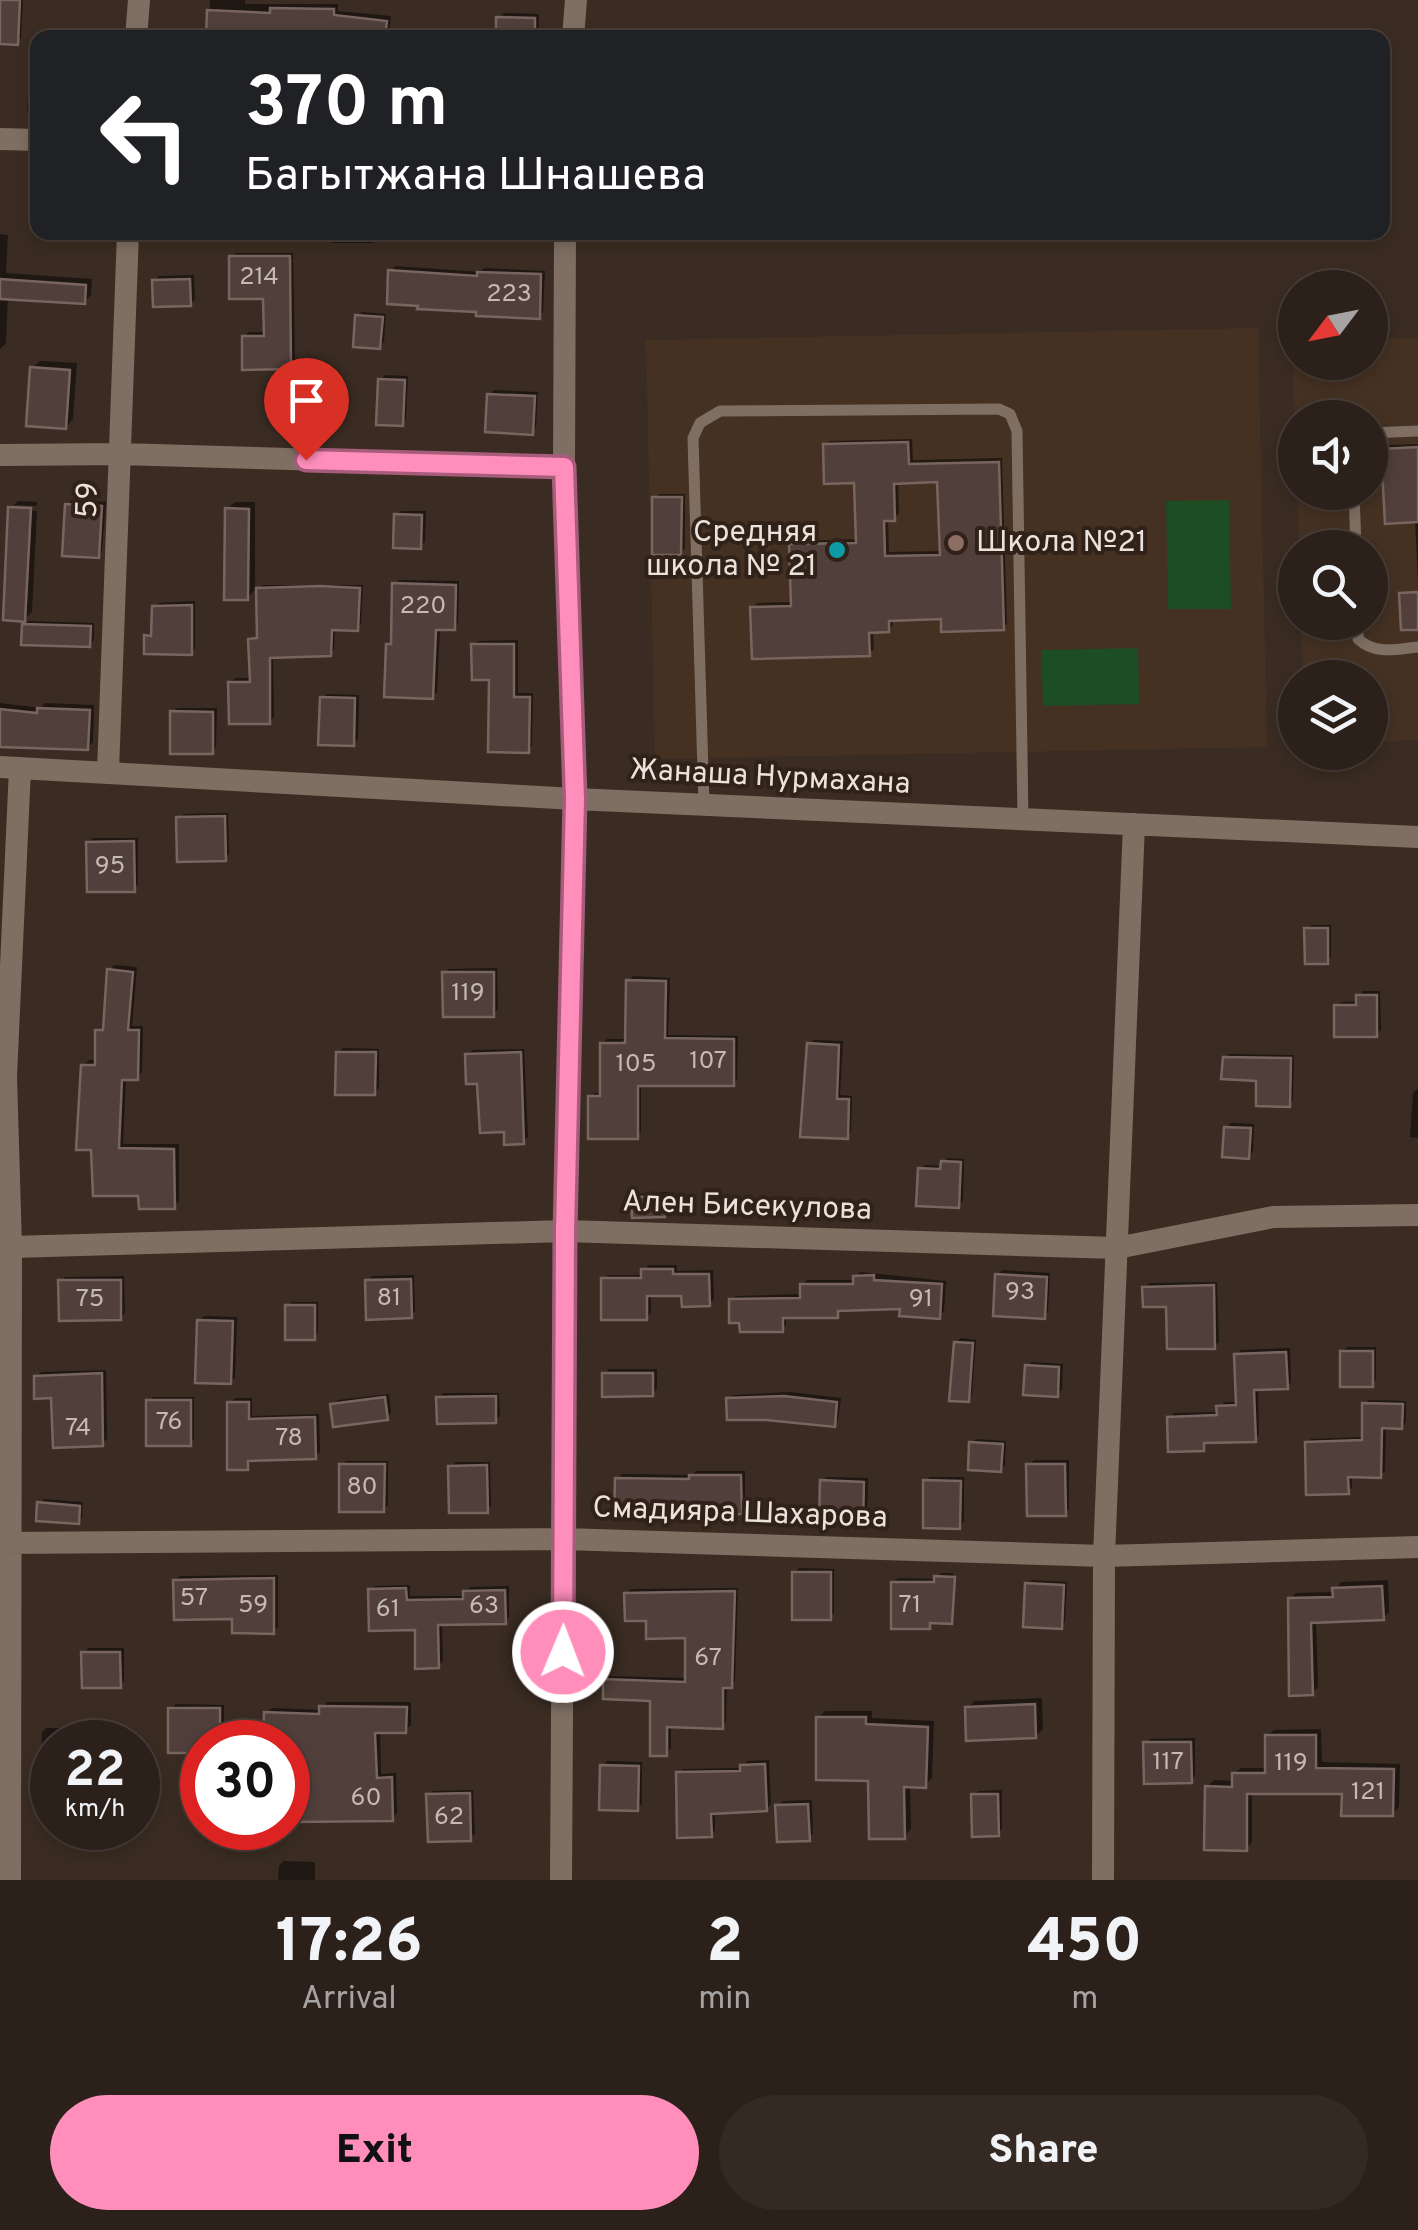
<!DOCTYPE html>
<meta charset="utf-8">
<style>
body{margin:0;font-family:Overpass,sans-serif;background:#342923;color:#f1f3f6;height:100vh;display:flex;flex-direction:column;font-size:38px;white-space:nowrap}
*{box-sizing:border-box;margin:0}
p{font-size:32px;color:#a6a3a2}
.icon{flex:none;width:55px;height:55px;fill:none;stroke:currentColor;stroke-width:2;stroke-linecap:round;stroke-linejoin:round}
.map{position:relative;height:1880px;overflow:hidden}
.details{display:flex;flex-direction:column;background:#2c211a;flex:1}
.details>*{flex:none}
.guide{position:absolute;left:30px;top:30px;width:1360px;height:210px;border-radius:20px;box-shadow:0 5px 15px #0003,0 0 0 2px #483e39;background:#202124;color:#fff;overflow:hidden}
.needle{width:65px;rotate:238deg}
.tools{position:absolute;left:1278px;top:270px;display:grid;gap:20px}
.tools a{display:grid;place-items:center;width:110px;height:110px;border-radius:50%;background:#2c211a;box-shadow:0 5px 15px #0003,0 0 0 2px #483e39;font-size:50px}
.speed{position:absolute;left:30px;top:1720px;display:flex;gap:20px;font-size:50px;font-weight:700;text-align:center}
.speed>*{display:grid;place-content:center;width:130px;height:130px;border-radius:50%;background:#2c211a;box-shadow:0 5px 15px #0003,0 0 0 2px #483e39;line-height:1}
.speed small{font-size:25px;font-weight:400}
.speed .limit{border:15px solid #d22;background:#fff;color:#111}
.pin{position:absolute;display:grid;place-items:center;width:85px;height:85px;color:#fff;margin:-102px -42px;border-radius:50% 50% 50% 0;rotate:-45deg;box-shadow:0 0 10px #0007}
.pin .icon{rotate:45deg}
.me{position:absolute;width:110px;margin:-55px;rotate:1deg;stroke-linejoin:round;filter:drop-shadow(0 0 8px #0008)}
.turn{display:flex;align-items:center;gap:35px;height:210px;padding:0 50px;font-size:45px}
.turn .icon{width:130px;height:130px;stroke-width:2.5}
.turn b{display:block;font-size:70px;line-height:85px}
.eta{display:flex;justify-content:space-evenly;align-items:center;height:170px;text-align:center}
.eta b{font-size:60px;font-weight:800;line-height:70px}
.primary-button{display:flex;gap:20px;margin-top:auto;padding:20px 50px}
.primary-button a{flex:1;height:115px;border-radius:60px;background:#ff8ebb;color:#111;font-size:40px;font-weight:800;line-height:115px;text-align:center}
.primary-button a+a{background:#342923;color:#f1f3f6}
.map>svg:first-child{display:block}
.built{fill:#443122}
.green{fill:#1d4d23}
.shadow{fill:#0007;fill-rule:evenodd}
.building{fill:#513f3b;stroke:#796560;stroke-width:2.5;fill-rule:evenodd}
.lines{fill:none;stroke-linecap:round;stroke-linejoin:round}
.service{stroke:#7f6f63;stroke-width:11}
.minor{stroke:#7f6f63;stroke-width:22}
.route-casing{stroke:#a65c7a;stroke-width:25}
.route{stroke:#ff8ebb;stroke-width:18}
.education-dot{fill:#8d6e63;stroke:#302218;stroke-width:4}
.culture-dot{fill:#0f9aa8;stroke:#302218;stroke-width:4}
.labels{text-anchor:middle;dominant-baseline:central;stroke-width:8;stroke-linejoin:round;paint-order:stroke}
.number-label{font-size:25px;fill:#c4b9b3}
.street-label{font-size:30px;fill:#ebe2db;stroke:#302218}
.poi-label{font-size:30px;fill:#ebe2db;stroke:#302218;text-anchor:end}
</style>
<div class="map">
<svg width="1418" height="1880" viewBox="0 0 1418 1880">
<rect width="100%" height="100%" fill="#3a2c22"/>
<path class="built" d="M1258,328L1267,747L655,759L646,340Z
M1418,338V740L1370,742V678L1303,677L1301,623L1370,622V548L1299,547L1297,493L1370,492V418H1295V426L1292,342H1295V362H1370V339Z"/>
<path class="green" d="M1229,500L1231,609H1168L1166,501Z
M1138,648L1139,704L1043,706L1041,650Z"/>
<path class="shadow" d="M0,0H23L21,38L17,42H0Z
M210,0H245V4H338V11L391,16L388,38H209Z
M504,13L539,14L538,38H499V18Z
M35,56H38V111H27L31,60Z
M333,232H377V239L372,243H333Z
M0,234L8,235L6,273L92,279L91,295L84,302L8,297L6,343L0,349Z
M236,253H293L295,362L290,367L244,337L249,332H267L266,297L232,257Z
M395,266L480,272L484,268L545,271L543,312L539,316L479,309L391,271Z
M194,275L195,299L190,304L154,281L159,276Z
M362,312L386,314L384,342L379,346L358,316Z
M40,361L77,363L73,419L66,427L32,368Z
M385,375L408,376L406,419L402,423L381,380Z
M494,390L538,392L536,427L532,432L489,395Z
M912,439L913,460L1002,458L1007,623L1003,628L943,617L893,619V625L888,630H873L874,649L869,653L752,608L757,603L793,602L791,545L796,541L858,539L856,481L825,445L830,441ZM940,480L942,551L889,552L888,519L899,514L898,481Z
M1418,444V585L1415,520L1383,450L1388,445Z
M659,494H685V548L680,553L655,498Z
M72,500L106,502L102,551L98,556L68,505Z
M18,501L37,502V506L14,505V510L37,511L32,612L24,619L11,508Z
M235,502H255V590L247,598L227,509Z
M401,511H426L425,542L420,546L396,515Z
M399,580L459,581L458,623L454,627H440L437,692L432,696L389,645L393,641L395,585Z
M263,585H363L361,624L357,629L335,628L334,649L330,654L273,656L274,717L269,722L231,683L235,678H252L250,640L260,635L258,589Z
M195,601V648L191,653L147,637L152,632L154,607L159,603Z
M29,621L94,623V640L89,645L24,625Z
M518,640V693H533L532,746L528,750L474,645L478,641Z
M327,694L359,695L358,739L353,744L322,698Z
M0,703L41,708L45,703L94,705L93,742L87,748L0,744Z
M177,708H217L216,747L212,752L173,712Z
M228,813L229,854L224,859L179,818L184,814Z
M93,838H138V884L134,889L88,843Z
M1312,925H1331V957L1327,962L1307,929Z
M115,965L137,967L132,1026H143L142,1072L137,1078H126L123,1144H179V1201L174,1206L141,1194H95L83,1066L89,1060H97V1031L106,1026L110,970Z
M497,968L498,1009L493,1014L445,973L449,969Z
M633,976L670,978L668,1035L738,1036L737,1079L733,1084H641V1132L637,1136L591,1097L595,1093H602V1044L607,1039H627L629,981Z
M1363,991H1380L1381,1030L1376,1034L1336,1006L1341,1002L1358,1001Z
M814,1040L843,1041L840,1095L852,1096L851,1132L847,1136L809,1044Z
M343,1048L379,1049V1088L374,1093L338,1053Z
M524,1049L528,1137L523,1141L506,1129L468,1055L473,1050Z
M1229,1054L1294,1055L1293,1100L1289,1104L1225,1058Z
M1418,1088V1138L1410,1137L1413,1093Z
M1231,1123L1254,1124L1253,1152L1248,1156L1226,1128Z
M948,1158L964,1159L963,1201L958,1205L920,1170L925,1165L943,1166Z
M667,1192L668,1210L664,1215L633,1198L638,1194Z
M648,1265H677V1271L713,1270L714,1299L709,1304L684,1293H651V1313L646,1318L604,1280L608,1275H643Z
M1002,1270L1050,1273L1048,1312L1044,1317L998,1275Z
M860,1272L946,1281L944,1311L939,1316L902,1306L842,1308L837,1316H786V1325L782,1329L731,1300L736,1296L802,1294V1285L807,1280H855Z
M414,1275L415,1311L411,1316L368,1281L372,1276Z
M124,1276L125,1313L120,1318L61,1281L65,1277Z
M1217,1282L1219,1342L1214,1346L1145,1288L1149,1283Z
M292,1302H318V1333L314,1338L287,1306Z
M204,1316L237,1317L235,1377L230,1382L199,1321Z
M961,1338L976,1340L972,1395L968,1400L956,1343Z
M1347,1347H1376V1380L1372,1384L1342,1352Z
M1290,1348L1291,1382L1287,1387L1258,1388L1259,1435L1254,1439L1207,1441L1203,1448L1170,1418L1174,1413L1219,1412L1224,1402H1239L1237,1355L1241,1350Z
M1032,1362L1063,1364L1062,1390L1057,1394L1027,1366Z
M609,1369H657V1389L652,1394L605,1374Z
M106,1370L107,1439L102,1443L36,1377L41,1372Z
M790,1392L841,1398L838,1420L834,1425L729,1399L733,1395Z
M443,1393H499L500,1416L495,1420L439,1398Z
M389,1394L391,1413L387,1418L333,1405L338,1400Z
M153,1397H194V1439L190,1443L149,1401Z
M235,1398H252V1416L319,1414L320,1452L315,1456L252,1458L247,1468L230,1403Z
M1369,1400L1406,1401V1422L1401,1427L1386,1426L1385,1471L1380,1475H1352V1487L1348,1491L1307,1443L1311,1439L1364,1437L1365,1404Z
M976,1439L1006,1441L1005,1465L1000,1470L972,1444Z
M1034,1460H1069V1509L1065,1513L1029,1465Z
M346,1461H388V1505L383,1510L342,1465Z
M456,1462H490L491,1506L486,1510L451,1467Z
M696,1471H745V1507L740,1511L617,1479L622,1474L692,1475Z
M827,1477L868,1478L867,1517L862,1522L822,1482Z
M930,1477H964V1522L959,1526L926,1481Z
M44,1499L83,1502L82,1517L78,1521L40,1504Z
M799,1568L834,1569V1613L830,1617L794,1573Z
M941,1573H953L950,1620H953L935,1621L929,1627L893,1583L898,1578L937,1579Z
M278,1575V1627L273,1631L235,1616L175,1581L180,1576Z
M1032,1580L1067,1582L1065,1622L1061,1626L1027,1584Z
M1388,1580L1389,1612L1383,1618L1316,1621L1318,1687L1312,1693L1290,1599L1296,1593L1335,1592L1341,1582Z
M410,1585V1596H465L470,1587L509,1586V1617L505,1622L442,1623L443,1661L438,1666L417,1627L370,1590L375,1586Z
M738,1588L735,1681L727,1685L726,1722L722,1726L671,1725V1748L666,1753L652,1698L606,1680L610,1676L688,1678L687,1635L648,1618L626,1594L631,1589Z
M88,1648H124V1681L120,1685L84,1653Z
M1042,1698L1043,1729L1035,1736L967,1708L975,1701Z
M327,1702H411V1725L405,1730H380L381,1774L396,1773L397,1813L392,1818L298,1750H288V1742H266L267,1713L272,1708L322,1710Z
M176,1704L224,1705V1742H202V1750H171V1709Z
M825,1711H872V1718L934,1721L932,1778L925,1785H910L911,1829L904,1836L870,1778L818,1718Z
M47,1728H67V1732L127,1733V1742H52V1782H41L42,1732Z
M1321,1729L1322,1762L1400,1764L1399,1807L1392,1814L1344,1791L1252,1792V1842L1246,1849L1207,1787L1214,1780L1234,1781V1774L1241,1768H1268L1267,1736L1274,1730Z
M1195,1738V1776L1191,1781L1146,1743L1150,1739Z
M769,1760L771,1804L766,1809L715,1811V1830L711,1835L679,1773L683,1769L743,1768L747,1761Z
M607,1761L642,1762V1804L637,1808L602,1766Z
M473,1790L475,1834L470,1838L429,1795L433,1791Z
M1002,1790V1829L998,1834L974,1795L979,1791Z
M812,1800L813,1834L808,1838L778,1806L783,1801Z
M207,1828H225L226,1837L221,1841L207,1842Z
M283,1861L315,1862V1880H278L279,1866Z"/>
<path class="building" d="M0,0H20L18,45L0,44Z
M270,8L334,9V15L387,21L385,38H206L207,10L270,13Z
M496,17L535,18V38H496Z
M229,256H290L291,369L242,370V336H264L263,299H229Z
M388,270L477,276V272L541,274L540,319L476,316V312L417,309L418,306L387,304Z
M0,279L86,285L85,304L0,299Z
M190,279L191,306L153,307L152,280Z
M355,315L383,317L380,349L353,347Z
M30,367L70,370L66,429L26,426Z
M378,379L405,380L403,426L376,425Z
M487,394L535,396L533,435L485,432Z
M908,442L909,464L999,462L1004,630L941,632V619L889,621V632L869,633L870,656L752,659L750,607L791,606L789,544L856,543L854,483L824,484L823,444ZM937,482L940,555L885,556L884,521H895L894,484Z
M1418,447V522L1385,524L1381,449Z
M652,497H682L681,555H652Z
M65,504L102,506L99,558L62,556Z
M8,507L31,508L25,622L3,620Z
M225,508L249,509L248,600H224Z
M394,514L422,515L421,549L393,548Z
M392,583L456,585L455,630H436L433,699L384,697L386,644H391Z
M320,586L360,588L358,631L332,630L331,656L270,658V724H229L228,682H250L248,639L257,638L256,588Z
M1418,592V630H1401L1399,593Z
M192,605V655L144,654V635L151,636L152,606Z
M22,624L91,626L90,647L21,645Z
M471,644H514V697H530L529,753L488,752L489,680H472Z
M320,697L355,698L354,746L318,745Z
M37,708L90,710L88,750L0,747V709L37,713Z
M170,711L213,712V754H170Z
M225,816L226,861L177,862L176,817Z
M134,841L135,892H87L86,842Z
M1304,928H1328V964H1305Z
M107,969L133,972L128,1030H139L138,1080H122L119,1148L174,1149L175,1209H139L138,1196H93L91,1150H76L81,1065H95V1030H103Z
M442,972H494V1017H443Z
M626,980L666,981L665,1038L734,1039V1086H638V1139H588V1096H600V1043H625Z
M1356,995H1377V1037H1334V1005H1356Z
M807,1043L839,1045L837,1099H849L848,1139L800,1137Z
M336,1052H376L375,1095H335Z
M521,1052L524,1144L504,1145V1132L480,1133L477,1084H466L465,1054Z
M1223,1057L1291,1058L1290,1107L1256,1106V1081L1221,1079Z
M1224,1127L1251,1128L1249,1159L1222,1157Z
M941,1161L961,1162L959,1208L916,1206L918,1168L940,1169Z
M664,1196L665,1217L632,1218L631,1197Z
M641,1269H673V1274H709L710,1306L682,1307L681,1296H647V1320H601V1278H641Z
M995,1274L1047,1277L1045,1319L993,1316Z
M874,1275V1280L942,1284L940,1319L899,1316L900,1309L838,1311V1318H783V1332H740L739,1323H729V1299L800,1298V1284H853V1276Z
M411,1279L412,1318L366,1320L365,1280Z
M58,1280H121V1320L59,1321Z
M1214,1285L1215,1349H1167L1166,1307H1143L1142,1287Z
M285,1305H315V1340H285Z
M197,1320L233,1321L231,1384L195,1383Z
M954,1342L973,1343L969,1402L949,1401Z
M1340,1351H1373V1387H1340Z
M1286,1352L1288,1389L1254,1390L1256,1442L1204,1443V1451L1168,1452L1167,1417L1217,1415L1216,1406L1236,1405L1234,1354Z
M1025,1365L1059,1367L1058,1397L1023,1395Z
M102,1373L103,1446L53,1448L51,1398L34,1399V1376Z
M602,1373H653V1396L602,1397Z
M496,1396V1423L437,1424L436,1397Z
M784,1396L837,1402L835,1427L766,1420H727L726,1398Z
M385,1397L388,1420L333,1427L330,1404Z
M146,1400H191V1446H146Z
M227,1402H249V1419L315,1417L316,1459L248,1461V1470H227Z
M1362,1403L1403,1404L1402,1429L1382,1428L1381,1478L1348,1477L1349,1494L1306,1495L1305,1442L1362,1440Z
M969,1442L1003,1444L1001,1472L968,1470Z
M339,1464H385L384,1512H339Z
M1026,1464H1065L1066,1516H1027Z
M487,1465L488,1513H449L448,1466Z
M689,1475H741L742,1514L614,1516L615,1478L689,1479Z
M820,1480L864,1482L863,1525L819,1523Z
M923,1480L961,1481L960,1529L923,1528Z
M37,1502L80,1506L79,1524L36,1521Z
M792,1572H831V1620H792Z
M934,1576L955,1577L952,1624L930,1623V1629H891V1582H934Z
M274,1578V1634L232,1633V1619L174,1620L173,1580Z
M1025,1583L1064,1585L1062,1629L1023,1627Z
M1382,1586L1384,1620L1311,1623L1313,1695L1289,1696L1288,1598L1333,1597L1332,1588Z
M406,1588L407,1600L463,1599V1591L505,1590L506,1624L438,1625L439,1668L415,1669V1630L369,1631L368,1589Z
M735,1591L732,1688H723V1729L667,1727V1756H650V1701L603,1699V1679L685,1682V1638L646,1639V1621H625L624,1593Z
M81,1652H120L121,1688H82Z
M1035,1704L1036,1738L966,1741L965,1707Z
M319,1706L407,1707L406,1733H375L377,1778L392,1777L393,1821L291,1822L296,1753L288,1752V1742H263L264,1712L319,1714Z
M168,1708H220V1742H202V1753H168Z
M816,1717H866V1724L928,1727L926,1788L904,1787L905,1839H869L868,1781L816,1780Z
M1265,1735H1316V1768L1394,1769L1393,1816H1341L1342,1794H1247V1851L1204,1850L1205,1786L1232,1787V1773H1265Z
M1143,1742H1191L1192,1783L1144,1784Z
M765,1764L767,1811L711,1814L712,1837L677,1838L676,1772L740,1771V1765Z
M600,1765L639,1766L638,1811L599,1810Z
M470,1793L471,1841L428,1842L426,1794Z
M971,1794H998L999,1836L972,1837Z
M808,1804L810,1841L777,1842L775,1805Z"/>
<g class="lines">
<path class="service" d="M1370,433L1418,431
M1354,492L1356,548
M1358,622V639C1375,655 1396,649 1418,647
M704,805L693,438L700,423L720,411L999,409L1010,414L1017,431L1023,819"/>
<path class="minor" d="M136,38L139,0
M573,38L576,0
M0,139L38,140
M0,455L121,454L564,467
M0,767L575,799L1418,837
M108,771L128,232
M11,1247L565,1231L1117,1248L1273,1217L1418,1215
M0,1543L564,1539L1104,1556L1418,1547
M10,1880L11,1247L6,1076L20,768
M561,1880L565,1231L575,799L564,467L565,232
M1103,1880L1104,1556L1134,824"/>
</g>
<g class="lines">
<defs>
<path id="route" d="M306,460L564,467L575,799L565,1232L563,1652"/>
</defs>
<use href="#route" class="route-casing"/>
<use href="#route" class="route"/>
</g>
<circle class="education-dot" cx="956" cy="543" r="10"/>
<circle class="culture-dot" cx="837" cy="550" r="10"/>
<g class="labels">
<g class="number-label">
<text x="259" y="278">214</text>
<text x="509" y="295">223</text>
<text x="423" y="607">220</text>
<text x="110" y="867">95</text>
<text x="468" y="994">119</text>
<text x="708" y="1062">107</text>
<text x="636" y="1065">105</text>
<text x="1020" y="1293">93</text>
<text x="389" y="1299">81</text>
<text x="90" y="1300">75</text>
<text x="921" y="1300">91</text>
<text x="169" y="1423">76</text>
<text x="78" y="1429">74</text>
<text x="289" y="1439">78</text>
<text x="362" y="1488">80</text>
<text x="194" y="1599">57</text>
<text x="253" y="1606">59</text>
<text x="910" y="1606">71</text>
<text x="484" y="1607">63</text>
<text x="388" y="1610">61</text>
<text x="708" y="1659">67</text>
<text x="1168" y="1763">117</text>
<text x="1291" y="1764">119</text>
<text x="1368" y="1793">121</text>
<text x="366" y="1799">60</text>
<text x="449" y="1818">62</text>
</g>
<g class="street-label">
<text transform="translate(89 500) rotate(-88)">59</text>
<text transform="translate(770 778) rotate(3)">Жанаша Нурмахана</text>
<text transform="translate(747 1207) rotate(2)">Ален Бисекулова</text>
<text transform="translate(740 1514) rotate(2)">Смадияра Шахарова</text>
</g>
<g class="poi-label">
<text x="817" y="533">Средняя<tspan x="817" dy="34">школа № 21</tspan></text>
<text x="976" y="543" text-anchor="start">Школа №21</text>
</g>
</g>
</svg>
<div class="tools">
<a><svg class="needle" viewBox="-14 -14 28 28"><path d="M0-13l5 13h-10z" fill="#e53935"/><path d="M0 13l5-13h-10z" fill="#a6a3a2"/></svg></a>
<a><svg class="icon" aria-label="sound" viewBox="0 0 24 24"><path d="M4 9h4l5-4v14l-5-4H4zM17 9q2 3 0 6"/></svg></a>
<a><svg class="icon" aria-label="search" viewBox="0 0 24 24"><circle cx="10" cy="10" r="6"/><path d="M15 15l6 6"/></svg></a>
<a><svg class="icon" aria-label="layers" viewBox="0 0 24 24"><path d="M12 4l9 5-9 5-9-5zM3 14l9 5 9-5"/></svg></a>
</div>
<div class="speed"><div>22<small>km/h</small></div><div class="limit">30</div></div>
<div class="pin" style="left:306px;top:460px;background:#d93025"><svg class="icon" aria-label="arrive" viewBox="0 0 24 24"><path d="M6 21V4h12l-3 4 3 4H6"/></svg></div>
<svg class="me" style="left:563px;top:1652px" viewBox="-20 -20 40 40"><circle r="17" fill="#ff8ebb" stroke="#fff" stroke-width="3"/><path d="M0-11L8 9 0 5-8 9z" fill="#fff"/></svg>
<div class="guide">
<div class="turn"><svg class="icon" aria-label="left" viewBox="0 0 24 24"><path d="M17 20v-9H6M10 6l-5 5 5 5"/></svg><div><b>370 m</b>Багытжана Шнашева</div></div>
</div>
</div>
<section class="details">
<div class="eta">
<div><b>17:26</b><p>Arrival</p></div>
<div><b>2</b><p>min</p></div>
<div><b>450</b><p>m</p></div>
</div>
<div class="primary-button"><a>Exit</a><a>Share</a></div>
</section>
